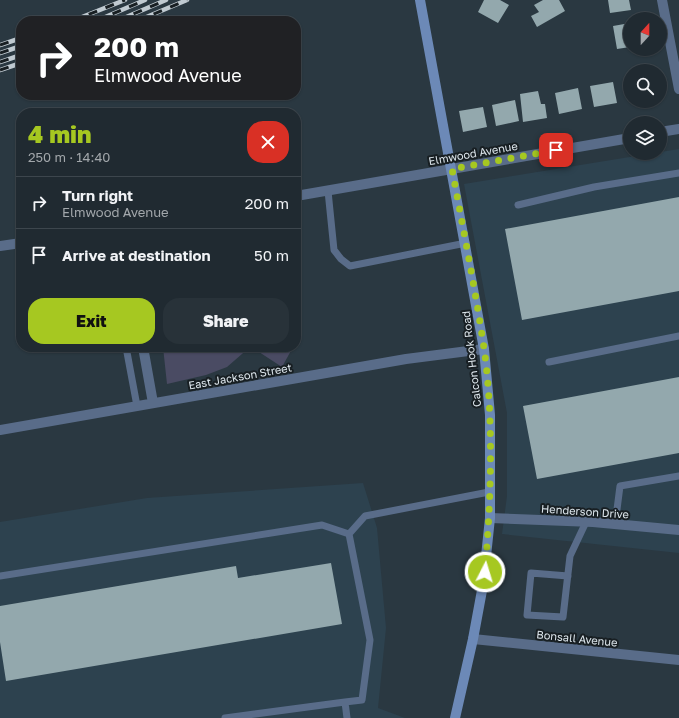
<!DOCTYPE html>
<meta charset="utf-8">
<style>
body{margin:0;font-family:"Golos Text",sans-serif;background:#283239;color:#f1f3f6;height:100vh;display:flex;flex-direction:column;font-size:15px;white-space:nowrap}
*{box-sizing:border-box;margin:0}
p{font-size:13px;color:#a2a7ab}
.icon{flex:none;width:22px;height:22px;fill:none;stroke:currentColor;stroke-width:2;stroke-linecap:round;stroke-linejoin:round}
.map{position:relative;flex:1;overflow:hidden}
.side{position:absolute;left:16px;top:108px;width:285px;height:244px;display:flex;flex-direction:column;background:#202a31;border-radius:16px;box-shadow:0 1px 3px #0004,0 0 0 1px #3d464d}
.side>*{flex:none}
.top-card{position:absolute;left:16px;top:16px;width:285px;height:84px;border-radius:16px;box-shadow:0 1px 3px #0004,0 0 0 1px #3d464d;background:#202124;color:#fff;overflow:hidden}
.needle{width:26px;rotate:21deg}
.fabs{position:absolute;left:623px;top:12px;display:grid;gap:8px}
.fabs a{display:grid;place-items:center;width:44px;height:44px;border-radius:50%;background:#202a31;box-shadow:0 1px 3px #0004,0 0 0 1px #3d464d;font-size:20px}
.pin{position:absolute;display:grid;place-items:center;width:34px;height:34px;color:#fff;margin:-17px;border-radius:8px;box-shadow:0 2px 6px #0006}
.me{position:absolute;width:44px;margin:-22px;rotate:5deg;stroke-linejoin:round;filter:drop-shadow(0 0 3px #0008)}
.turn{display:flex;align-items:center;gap:14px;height:84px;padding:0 12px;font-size:18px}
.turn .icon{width:52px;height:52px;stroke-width:2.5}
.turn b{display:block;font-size:28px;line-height:34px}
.round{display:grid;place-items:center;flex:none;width:42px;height:42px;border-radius:16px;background:#283239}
.overview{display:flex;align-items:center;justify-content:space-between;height:68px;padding:0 12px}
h1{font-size:24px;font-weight:800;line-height:30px;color:#a6c821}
.cta{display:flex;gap:8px;margin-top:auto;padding:8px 12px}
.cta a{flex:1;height:46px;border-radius:16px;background:#a6c821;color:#111;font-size:16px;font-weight:800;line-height:46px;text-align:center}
.cta a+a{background:#283239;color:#f1f3f6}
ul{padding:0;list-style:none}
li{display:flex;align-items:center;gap:12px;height:52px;padding:0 12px;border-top:1px solid #3d464d}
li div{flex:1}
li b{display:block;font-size:15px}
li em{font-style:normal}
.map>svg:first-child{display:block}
.built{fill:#2d424f}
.green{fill:#4a4b63}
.building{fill:#93a8ad}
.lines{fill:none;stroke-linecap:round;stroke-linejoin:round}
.lane{stroke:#596c89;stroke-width:7}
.street{stroke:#596c89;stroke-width:10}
.secondary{stroke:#6c89b7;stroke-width:10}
.rail-casing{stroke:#c0cad1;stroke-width:4.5}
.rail{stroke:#181f23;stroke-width:3;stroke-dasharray:9;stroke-linecap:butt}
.route{stroke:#a6c821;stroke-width:7;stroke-dasharray:0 12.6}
.labels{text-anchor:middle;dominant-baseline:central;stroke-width:4;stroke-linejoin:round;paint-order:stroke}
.street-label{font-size:11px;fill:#dee7ed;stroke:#181f23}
</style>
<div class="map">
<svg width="679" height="718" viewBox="0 0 679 718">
<rect width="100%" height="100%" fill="#2a3841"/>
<path class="built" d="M679,149V553L502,534L507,496V413L464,184Z
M363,483L377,528L386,628L378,708L405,718H0V522L147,498Z"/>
<path class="green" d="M163,347H250L227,367L206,375L167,384Z
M262,347H293L282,367L259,352Z"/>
<path class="building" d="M484,0H500L509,5L498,23L478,12Z
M543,0H559L565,11L537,27L531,16L539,12L534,5Z
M608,0H629L631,10L610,13Z
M630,23V47L617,49L613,26Z
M630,79V101H628L624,80Z
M613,82L617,103L594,107L590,86Z
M578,88L582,109L559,114L555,93Z
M538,91L541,104H545L547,118L523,122L520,94Z
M515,100L519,121L496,126L492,105Z
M483,107L487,127L463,132L459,111Z
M679,197V291L522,320L505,229Z
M679,377V453L537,479L523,406Z
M331,563L342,624L6,681L0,642V606L236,566L238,578Z"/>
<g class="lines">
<path class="lane" d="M328,191L334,250L341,259L350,266L466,243
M518,205L594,187L679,173
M126,347L137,406
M549,362L679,336
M615,525L620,486L679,476
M349,534L365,516L489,492
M0,576L322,525L349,534L370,640L362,700L345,702
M568,576L531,573L527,615L563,617L570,556L586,522
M225,718L345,702L347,718"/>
<path class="street" d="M662,0L679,89
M660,132L679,129
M296,196L630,138
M0,246L21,243
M143,347L153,403
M0,430L406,359L484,349
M490,518L593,522L679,530
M473,639L679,660"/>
<path class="secondary" d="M420,0L484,349L490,415V518L483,585L473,639L455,718"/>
<defs>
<path id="rail" d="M72,21L125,0
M96,21L145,0
M117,21L166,0
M137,21L187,0
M0,45L21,38
M0,53L21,46
M0,62L21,55
M0,70L21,63"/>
</defs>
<use href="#rail" class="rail-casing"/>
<use href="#rail" class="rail"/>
</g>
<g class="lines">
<path class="route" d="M485,572C491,499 494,420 484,348C475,288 463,228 452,169L556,150"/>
</g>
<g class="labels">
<g class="street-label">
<text transform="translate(473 153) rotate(-10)">Elmwood Avenue</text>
<text transform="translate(471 359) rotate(-97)">Calcon Hook Road</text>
<text transform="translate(240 376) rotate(-10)">East Jackson Street</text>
<text transform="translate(585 511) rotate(4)">Henderson Drive</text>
<text transform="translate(577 638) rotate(6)">Bonsall Avenue</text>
</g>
</g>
</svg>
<div class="fabs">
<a><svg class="needle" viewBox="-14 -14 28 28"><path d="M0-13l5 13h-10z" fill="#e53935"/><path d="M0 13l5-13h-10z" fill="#a2a7ab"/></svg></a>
<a><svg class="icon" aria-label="search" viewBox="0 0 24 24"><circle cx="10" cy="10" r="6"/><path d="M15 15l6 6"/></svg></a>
<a><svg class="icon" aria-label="layers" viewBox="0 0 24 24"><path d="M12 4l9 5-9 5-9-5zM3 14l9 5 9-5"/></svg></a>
</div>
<div class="pin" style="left:556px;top:150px;background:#d93025"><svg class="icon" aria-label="arrive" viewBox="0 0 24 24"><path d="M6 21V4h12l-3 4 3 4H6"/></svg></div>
<svg class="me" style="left:485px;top:572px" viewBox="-20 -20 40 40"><circle r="17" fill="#a6c821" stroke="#fff" stroke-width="3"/><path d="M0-11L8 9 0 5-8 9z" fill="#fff"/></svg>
<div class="top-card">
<div class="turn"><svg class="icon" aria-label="right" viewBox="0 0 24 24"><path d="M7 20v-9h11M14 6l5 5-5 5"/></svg><div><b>200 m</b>Elmwood Avenue</div></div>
</div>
<section class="side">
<div class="overview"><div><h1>4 min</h1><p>250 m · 14:40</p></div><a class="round" style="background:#d93025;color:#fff"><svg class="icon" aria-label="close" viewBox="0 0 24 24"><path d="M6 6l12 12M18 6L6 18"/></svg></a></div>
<ul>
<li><svg class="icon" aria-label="right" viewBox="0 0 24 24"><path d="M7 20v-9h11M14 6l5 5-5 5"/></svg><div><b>Turn right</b><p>Elmwood Avenue</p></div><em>200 m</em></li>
<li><svg class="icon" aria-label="arrive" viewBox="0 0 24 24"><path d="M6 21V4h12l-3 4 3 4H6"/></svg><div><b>Arrive at destination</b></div><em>50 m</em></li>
</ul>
<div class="cta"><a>Exit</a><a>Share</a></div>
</section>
</div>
